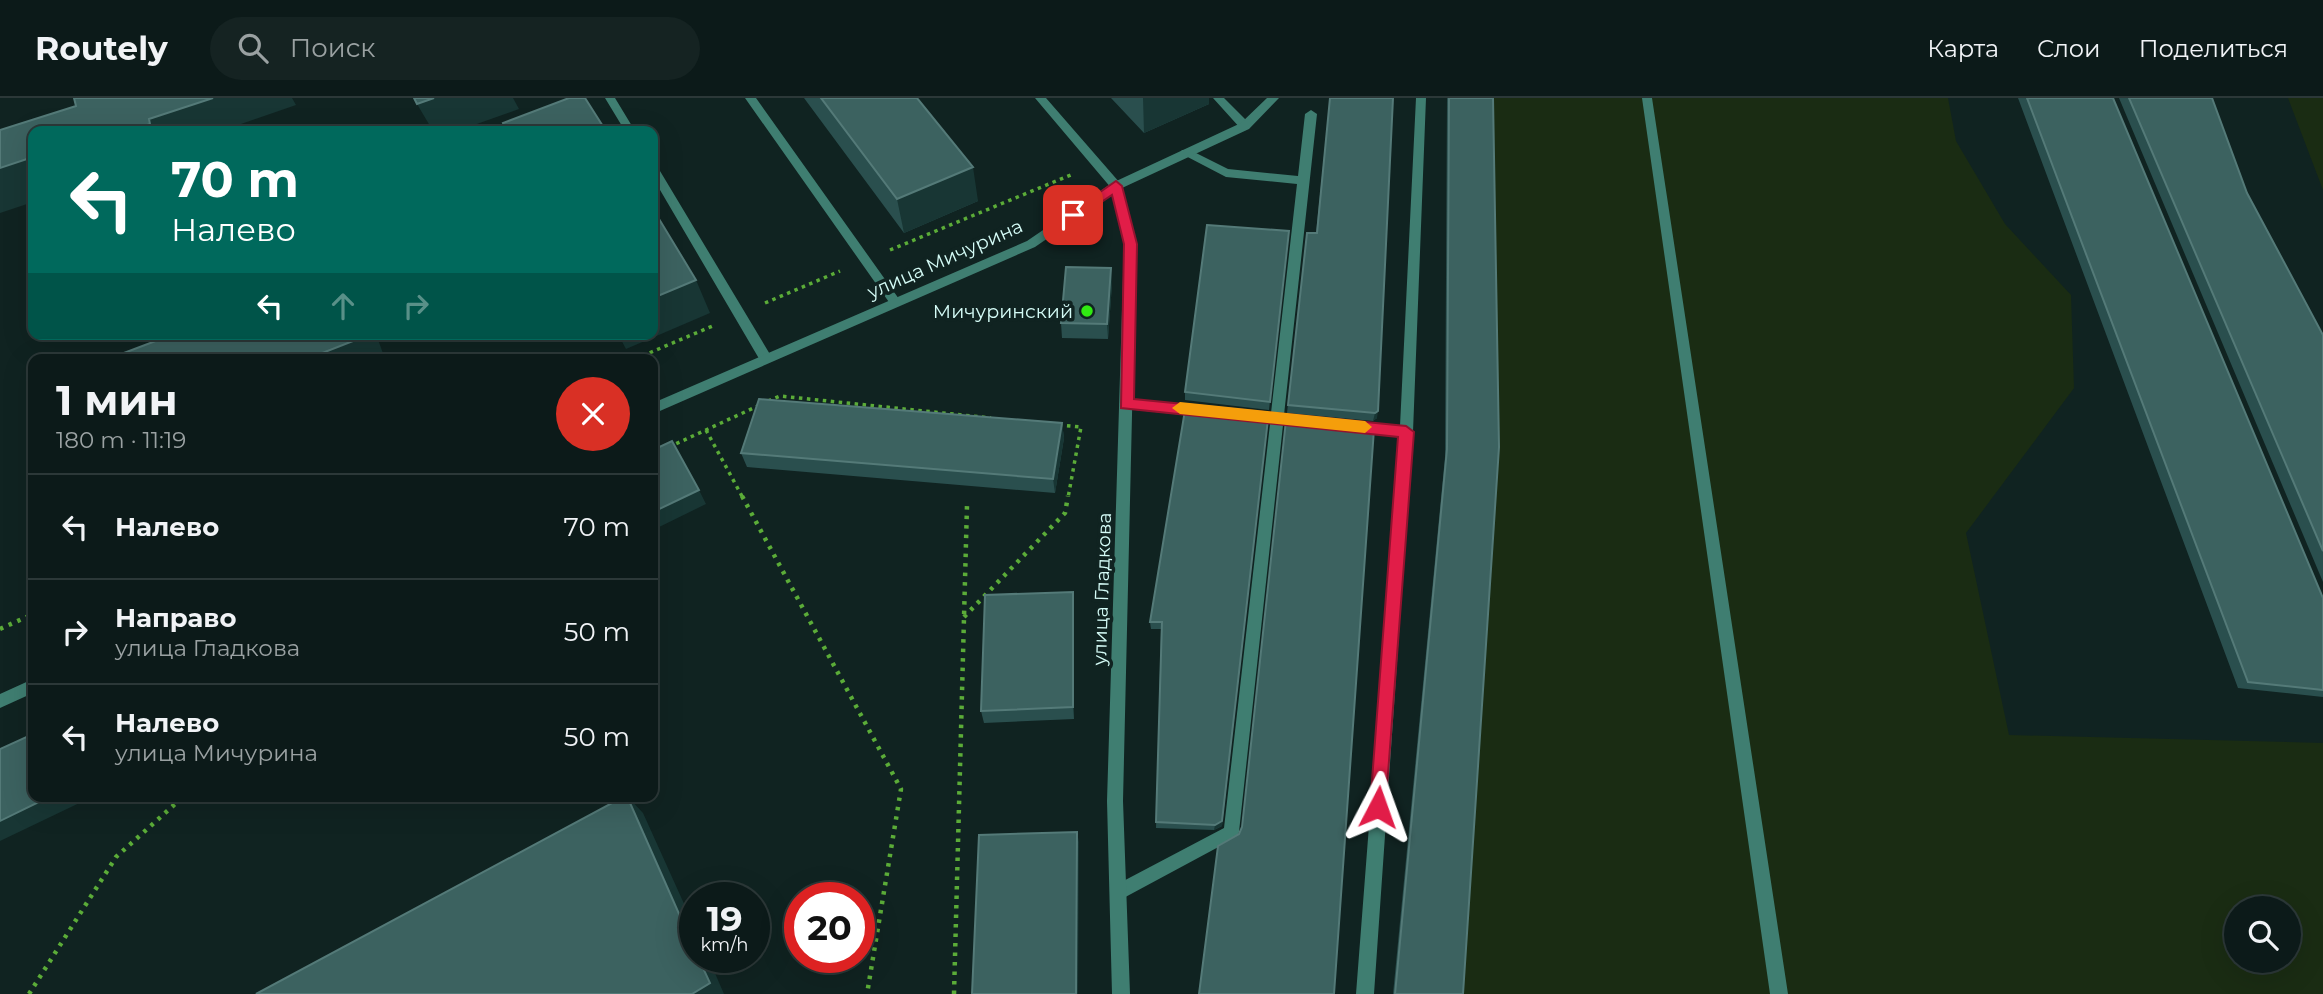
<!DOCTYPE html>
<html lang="ru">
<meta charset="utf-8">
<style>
body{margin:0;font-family:Montserrat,sans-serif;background:#152322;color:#f1f3f6;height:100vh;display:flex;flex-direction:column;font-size:26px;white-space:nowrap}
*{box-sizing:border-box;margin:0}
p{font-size:23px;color:#9aa1a2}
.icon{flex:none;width:38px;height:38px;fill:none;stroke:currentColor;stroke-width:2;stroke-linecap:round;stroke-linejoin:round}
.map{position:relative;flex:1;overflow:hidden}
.sheet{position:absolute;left:28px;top:256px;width:630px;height:448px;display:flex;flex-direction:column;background:#0c1a19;border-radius:14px;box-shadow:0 7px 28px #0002,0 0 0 2px #2c3838}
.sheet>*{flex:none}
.banner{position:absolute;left:28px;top:28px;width:630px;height:214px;border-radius:14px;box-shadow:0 7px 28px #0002,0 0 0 2px #2c3838;background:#00695c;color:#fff;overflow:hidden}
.tools{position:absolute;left:2224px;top:798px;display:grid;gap:14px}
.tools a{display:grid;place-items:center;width:77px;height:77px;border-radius:50%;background:#0c1a19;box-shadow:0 7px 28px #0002,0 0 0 2px #2c3838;font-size:35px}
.speed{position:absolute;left:679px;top:784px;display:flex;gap:14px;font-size:35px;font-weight:700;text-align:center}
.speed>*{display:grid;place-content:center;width:91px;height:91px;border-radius:50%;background:#0c1a19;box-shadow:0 7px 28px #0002,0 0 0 2px #2c3838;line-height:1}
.speed small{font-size:18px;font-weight:400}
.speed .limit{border:10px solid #d22;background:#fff;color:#111}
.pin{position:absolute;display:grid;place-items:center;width:60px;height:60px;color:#fff;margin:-30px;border-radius:14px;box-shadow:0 4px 10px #0006}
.me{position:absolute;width:77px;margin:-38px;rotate:4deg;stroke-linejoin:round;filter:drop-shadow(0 0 5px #0008)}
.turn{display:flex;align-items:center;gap:24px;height:147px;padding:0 28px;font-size:32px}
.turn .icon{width:91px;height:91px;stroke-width:2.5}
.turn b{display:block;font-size:49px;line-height:60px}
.lanes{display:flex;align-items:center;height:66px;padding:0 28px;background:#0003;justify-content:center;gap:35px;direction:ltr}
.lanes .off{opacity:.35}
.round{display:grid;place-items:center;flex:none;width:74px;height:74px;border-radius:37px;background:#152322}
.headline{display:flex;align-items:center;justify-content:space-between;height:119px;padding:0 28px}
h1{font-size:42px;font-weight:700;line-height:52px}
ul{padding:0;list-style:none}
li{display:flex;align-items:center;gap:21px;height:105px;padding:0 28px;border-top:2px solid #2c3838}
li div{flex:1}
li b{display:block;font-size:26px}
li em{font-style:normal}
header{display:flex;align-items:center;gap:42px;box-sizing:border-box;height:98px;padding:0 35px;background:#0c1a19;border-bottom:2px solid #2c3838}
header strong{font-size:33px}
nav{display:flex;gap:38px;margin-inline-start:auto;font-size:24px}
.search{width:490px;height:63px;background:#152322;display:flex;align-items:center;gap:18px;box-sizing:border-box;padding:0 24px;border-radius:38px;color:#9aa1a2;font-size:26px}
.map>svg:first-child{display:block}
.green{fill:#1a2c13;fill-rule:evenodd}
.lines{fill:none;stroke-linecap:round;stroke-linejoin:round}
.path-far1{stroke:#5bac38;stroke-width:3.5;stroke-dasharray:3.5 4.5;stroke-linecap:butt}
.path{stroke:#5bac38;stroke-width:4.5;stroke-dasharray:3.5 6;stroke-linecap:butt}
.service{fill:#3f7e71;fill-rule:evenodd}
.minor{fill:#3f7e71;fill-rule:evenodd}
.wall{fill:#2a4f4e}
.shaded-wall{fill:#183634}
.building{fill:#3c6260;stroke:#547a78;stroke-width:2}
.route{fill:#e11d48;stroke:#92132f;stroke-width:2}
.slow{fill:#f59e0b}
.poi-dot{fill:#30ea12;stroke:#102321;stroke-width:2.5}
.labels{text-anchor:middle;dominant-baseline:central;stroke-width:7;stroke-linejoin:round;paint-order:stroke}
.street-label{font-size:19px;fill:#d5fcf7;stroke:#102321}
.poi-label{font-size:19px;fill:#d5fcf7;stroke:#102321;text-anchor:end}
</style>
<header>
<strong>Routely</strong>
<div class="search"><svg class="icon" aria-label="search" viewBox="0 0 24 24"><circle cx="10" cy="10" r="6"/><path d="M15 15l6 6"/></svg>Поиск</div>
<nav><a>Карта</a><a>Слои</a><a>Поделиться</a></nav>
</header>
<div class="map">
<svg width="2323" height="896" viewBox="0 0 2323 896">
<rect width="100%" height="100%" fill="#102321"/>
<path class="green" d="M1491,0H1948L1956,43L2005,126L2071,197L2074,290L1966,435L2009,637L2323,645V896H1460ZM2236,810H2289V863H2236Z
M2288,0H2323V92Z"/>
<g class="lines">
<path class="path-far1" d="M890,152L1073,76
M765,205L840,173
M635,261L715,227
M768,303L780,298L991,320
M1059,327L1081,329L1068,400
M706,332L743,400
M669,349L760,307"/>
<path class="path" d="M742,398L901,691L867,896
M964,519L1065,415L1068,398
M0,531L33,516
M29,896L116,759L184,698
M954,896L967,407"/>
<path class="service" d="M605,0H615L635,33H625Z
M745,0H756L899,201L901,204L899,207H891Z
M1035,0H1046L1120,85V91H1112Z
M1213,0H1224L1249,25V31H1241Z
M1416,0H1426L1413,334L1374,896H1356L1399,339L1283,327L1239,734L1237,739L1118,803L1112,801L1110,795L1112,789L1224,730L1270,326L1126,311L1119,306L1126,301L1271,315L1297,86L1226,79L1180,55L1182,52H1190L1228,71L1298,78L1305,16L1311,12L1317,16L1284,317L1400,328Z
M1642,0H1652L1788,896H1770Z
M653,67L657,68L771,258L772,261L771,264H761L653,80Z"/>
<path class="minor" d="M1267,0H1279L1249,31L1122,90L1136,146L1123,703L1130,896H1112L1107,703L1124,146L1112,96L1035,149L653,316V305L1027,143L1112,85L1241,25Z
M33,581V595L0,610V596Z"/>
</g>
<path class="wall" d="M804,0H917L978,103L904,135Z
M1111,0H1209V6L1144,35Z
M1330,0L1377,320L1373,323L1287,315L1307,135H1316Z
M1447,0H1493L1463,896H1393L1445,359Z
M2018,0H2113L2323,500V599L2238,590Z
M2119,0H2212L2247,95L2323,237V484Z
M1289,133L1269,312L1185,302V294Z
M1112,186L1108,241L1062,240L1061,225Z
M1268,321L1222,728L1214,732L1156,730L1161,531H1151L1150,524Z
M1062,325L1064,340L1055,395L747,369L741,355Z
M1074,507V621L984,625L981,613Z"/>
<path class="shaded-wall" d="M213,0H292L296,7L241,26L245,33H130L149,21Z
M434,0H513L519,11L457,33H433L417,6Z
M1143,0H1209V6L1144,35Z
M33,59V104L0,115V70Z
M973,69L978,103L904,135L897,101Z
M1111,170L1112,186L1108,241L1107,226Z
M696,182L710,215L626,251L618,236H653V200Z
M365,236H376L385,261H307Z
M1378,313L1377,320L1373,323L1375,315Z
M1062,325L1064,340L1055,395L1053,381Z
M699,392L706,406L653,432V414Z
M1073,494L1074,507V621L1073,609Z
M51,698H94L0,743V723Z
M627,698L643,715L695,830V852Z
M1222,723V728L1214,732L1215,727Z
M1077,734L1079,744L1078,896H1076Z
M698,859H708L724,896H692Z"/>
<path class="building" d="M74,0H213L149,21L150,26L130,33H33V59L0,70V32L76,8Z
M414,0H434L417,6Z
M569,0H585L606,33H507L503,25Z
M821,0H917L973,69L897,101Z
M1330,0H1393L1378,313L1375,315L1288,307L1307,135H1317Z
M1449,0H1493L1499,349L1463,896H1395L1447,351Z
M2027,0H2113L2323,500V592L2248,584Z
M2129,0H2212L2247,95L2323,237V453Z
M653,111L696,182L653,200Z
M1207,127L1289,133L1270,304L1185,294Z
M1066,169L1111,170L1107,226L1061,225Z
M174,236H365L366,238L307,261H108Z
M759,301L1062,325L1053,381L741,355Z
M1185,312L1268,321L1222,723L1215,727L1156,724L1162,524H1150Z
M1286,322L1374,331L1334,896H1199L1218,748L1239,736L1242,729Z
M672,343L699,392L653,414V352Z
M1073,494V609L981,613L985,497Z
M33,636V698H51L0,723V651Z
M625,698H627L695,852V859H698L710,885L692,896H256Z
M1077,734L1076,896H972L979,737Z"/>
<path class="route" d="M1116,83L1122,88L1137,146L1134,301L1406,328L1414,334L1385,715L1378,717L1372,715L1370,709L1398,339L1121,310L1124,146L1112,97L1078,120H1069L1067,117Z"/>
<path class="slow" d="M1180,304L1365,323L1372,329L1365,335L1180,316L1172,310Z"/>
<circle class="poi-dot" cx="1087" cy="213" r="7"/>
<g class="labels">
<g class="street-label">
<text transform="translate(945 161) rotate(-24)">улица Мичурина</text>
<text transform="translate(1102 491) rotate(-88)">улица Гладкова</text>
</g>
<g class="poi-label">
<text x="1073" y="213">Мичуринский</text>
</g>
</g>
</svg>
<div class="tools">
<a><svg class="icon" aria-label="search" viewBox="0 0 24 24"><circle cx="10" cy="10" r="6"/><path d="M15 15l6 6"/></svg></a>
</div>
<div class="speed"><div>19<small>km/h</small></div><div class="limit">20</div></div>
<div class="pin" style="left:1073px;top:117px;background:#d93025"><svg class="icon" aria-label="arrive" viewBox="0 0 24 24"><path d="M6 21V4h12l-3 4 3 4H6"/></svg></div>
<svg class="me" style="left:1378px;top:709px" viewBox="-20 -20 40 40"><path d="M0-17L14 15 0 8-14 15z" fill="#e11d48" stroke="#fff" stroke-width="4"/></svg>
<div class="banner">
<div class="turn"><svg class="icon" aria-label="left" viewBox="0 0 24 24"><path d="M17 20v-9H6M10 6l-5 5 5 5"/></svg><div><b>70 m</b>Налево</div></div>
<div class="lanes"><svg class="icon" aria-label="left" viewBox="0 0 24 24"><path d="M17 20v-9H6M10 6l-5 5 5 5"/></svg><svg class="icon off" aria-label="ahead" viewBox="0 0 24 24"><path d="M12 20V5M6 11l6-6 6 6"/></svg><svg class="icon off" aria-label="right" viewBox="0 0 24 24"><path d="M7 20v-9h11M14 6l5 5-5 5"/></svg></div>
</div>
<section class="sheet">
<div class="headline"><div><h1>1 мин</h1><p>180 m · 11:19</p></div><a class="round" style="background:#d93025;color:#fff"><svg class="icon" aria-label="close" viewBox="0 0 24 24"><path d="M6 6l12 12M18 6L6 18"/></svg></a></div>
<ul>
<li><svg class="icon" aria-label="left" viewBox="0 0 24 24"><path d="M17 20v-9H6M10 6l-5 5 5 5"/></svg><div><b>Налево</b></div><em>70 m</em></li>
<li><svg class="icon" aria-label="right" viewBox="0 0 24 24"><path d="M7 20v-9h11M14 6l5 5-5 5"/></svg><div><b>Направо</b><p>улица Гладкова</p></div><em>50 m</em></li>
<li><svg class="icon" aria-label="left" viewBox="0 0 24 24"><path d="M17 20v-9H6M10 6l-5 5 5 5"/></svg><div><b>Налево</b><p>улица Мичурина</p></div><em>50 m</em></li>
</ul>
</section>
</div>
